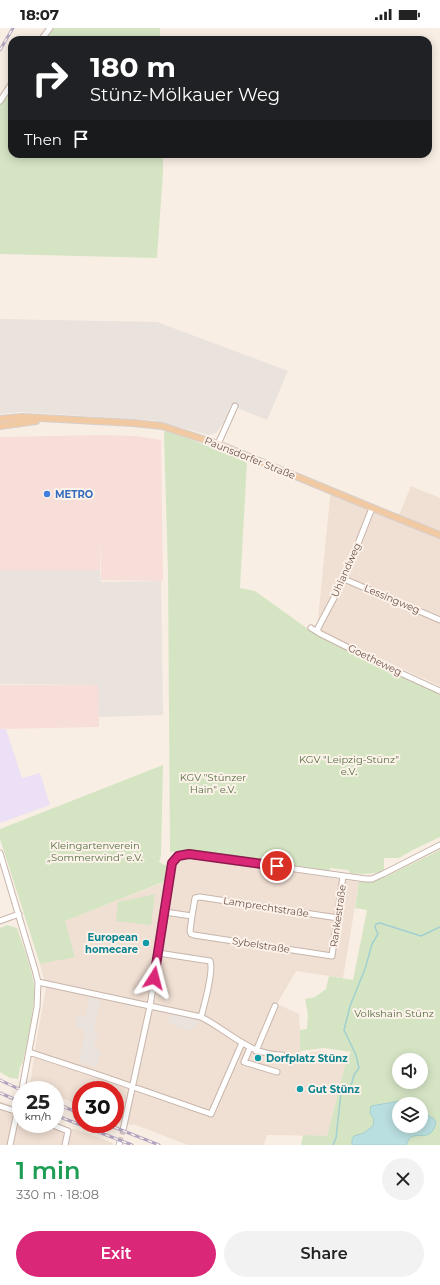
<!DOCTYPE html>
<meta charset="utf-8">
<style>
body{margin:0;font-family:Montserrat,sans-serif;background:#f2f2f2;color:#222;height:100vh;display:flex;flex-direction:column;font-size:15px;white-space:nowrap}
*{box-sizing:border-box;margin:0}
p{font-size:13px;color:#767676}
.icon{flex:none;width:22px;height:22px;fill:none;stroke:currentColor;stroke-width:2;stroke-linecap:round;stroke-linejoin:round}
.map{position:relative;height:1117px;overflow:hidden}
.side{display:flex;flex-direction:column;background:#fff;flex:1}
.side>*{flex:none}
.hud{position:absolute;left:8px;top:8px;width:424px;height:122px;border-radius:12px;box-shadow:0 2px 10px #0003;background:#202124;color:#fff;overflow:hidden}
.controls{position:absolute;left:392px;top:1025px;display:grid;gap:8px}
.controls a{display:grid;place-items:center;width:36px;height:36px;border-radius:50%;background:#fff;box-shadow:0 2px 10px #0003;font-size:20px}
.speed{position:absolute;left:12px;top:1053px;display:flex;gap:8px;font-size:20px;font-weight:700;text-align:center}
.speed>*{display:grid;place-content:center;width:52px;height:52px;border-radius:50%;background:#fff;box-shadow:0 2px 10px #0003;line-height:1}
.speed small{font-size:10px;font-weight:400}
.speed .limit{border:6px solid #d22;background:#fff;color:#111}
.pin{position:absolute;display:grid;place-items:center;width:34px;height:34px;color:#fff;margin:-17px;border:2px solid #fff;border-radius:50%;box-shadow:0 1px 4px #0007}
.me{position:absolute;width:44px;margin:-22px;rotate:9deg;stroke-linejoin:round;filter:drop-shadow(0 0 3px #0008)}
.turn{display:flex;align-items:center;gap:14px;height:84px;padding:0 16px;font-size:18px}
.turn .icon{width:52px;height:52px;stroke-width:2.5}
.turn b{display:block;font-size:28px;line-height:34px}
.then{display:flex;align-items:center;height:38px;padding:0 16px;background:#0003;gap:8px;font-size:15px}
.round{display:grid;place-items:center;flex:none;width:42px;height:42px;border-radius:21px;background:#f2f2f2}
.headline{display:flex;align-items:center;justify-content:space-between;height:68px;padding:0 16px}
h1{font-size:24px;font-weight:600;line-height:30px;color:#1e9e55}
.button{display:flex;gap:8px;margin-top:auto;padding:8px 16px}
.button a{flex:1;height:46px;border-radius:24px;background:#db2777;color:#fff;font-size:16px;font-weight:600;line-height:46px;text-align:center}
.button a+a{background:#f2f2f2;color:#222}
.status{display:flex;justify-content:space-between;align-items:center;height:28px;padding:0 20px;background:#fff;direction:ltr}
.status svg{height:11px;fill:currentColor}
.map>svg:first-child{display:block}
.residential{fill:#f0dfd3}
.commercial{fill:#f8ded8}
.industrial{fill:#e9e2dd}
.education{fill:#ebe0f5}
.green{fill:#d5e5c4;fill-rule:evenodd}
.water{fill:#badfe0;stroke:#a2cfd0}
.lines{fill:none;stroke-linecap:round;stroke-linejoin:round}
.stream{stroke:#a2cfd0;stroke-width:1.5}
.minor-tunnel{stroke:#d6c8bd;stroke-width:5;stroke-dasharray:5 2.5;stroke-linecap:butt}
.minor-casing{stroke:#c8b5ab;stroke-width:7}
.major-casing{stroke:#d6cfcd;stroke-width:8}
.minor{stroke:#fff;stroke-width:5}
.major{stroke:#f1caa3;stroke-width:6}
.rail-casing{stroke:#b0a4c0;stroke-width:3}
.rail{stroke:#fcf2e9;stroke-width:1.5;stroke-dasharray:4.5;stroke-linecap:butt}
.route-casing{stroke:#8e194d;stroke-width:10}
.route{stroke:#db2777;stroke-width:7}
.shop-dot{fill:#3f7fe0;stroke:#fcf2e9;stroke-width:1.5}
.culture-dot{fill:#0f9aa8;stroke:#fcf2e9;stroke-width:1.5}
.labels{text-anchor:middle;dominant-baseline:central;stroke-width:4;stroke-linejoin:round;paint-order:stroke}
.street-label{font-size:10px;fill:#6e544c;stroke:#fcf2e9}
.shop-label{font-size:10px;font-weight:bold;fill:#366cbe;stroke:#fcf2e9;text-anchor:start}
.park-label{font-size:10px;fill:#587246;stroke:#fcf2e9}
.culture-label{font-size:10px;font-weight:bold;fill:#0d838f;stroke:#fcf2e9;text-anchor:start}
</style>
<div class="status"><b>18:07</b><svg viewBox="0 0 49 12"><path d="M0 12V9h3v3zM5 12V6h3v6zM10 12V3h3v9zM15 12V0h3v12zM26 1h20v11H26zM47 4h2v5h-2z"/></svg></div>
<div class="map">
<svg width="440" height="1117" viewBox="0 0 440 1117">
<rect width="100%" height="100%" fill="#f9eee3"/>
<path class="residential" d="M411,458L440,470V658L317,602L331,459L399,487Z
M190,829L359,854L343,950L296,943L277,976L299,986L301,1026L321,1023L347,1030L327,1108L267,1107L264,1117H188L136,1097H130L115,1092V1062H81V1078L55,1067V1062H42L30,1057L36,1015L46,960L40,936L75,928L64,893L173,851L174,839L178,833L182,830Z
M0,1073L21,1081V1096H55L68,1101H75L113,1115V1117H0Z"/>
<path class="commercial" d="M101,407L136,408L161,412L163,553L101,552V515L100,542H0V409Z
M0,657H99V699L0,701Z"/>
<path class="industrial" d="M0,291L157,294L288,343L267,392L231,377L225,392L216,405L209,407L152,392L21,384L0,386Z
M0,542H100L101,554L161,553L163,687L99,689L98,657L0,656Z
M89,969L100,971L94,1003L98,1004L94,1020L101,1023L96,1040L79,1033L85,1002L75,1000L77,988L85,989Z
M171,985L200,992L191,1003L167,994Z"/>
<path class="education" d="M0,701H6L22,750L40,745L50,777L0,795Z"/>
<path class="green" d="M52,0H160V12H44Z
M12,59V126H163V144L157,230L0,226V77Z
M165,403L187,410L247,434L240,560L255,563L308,601L414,652V654L440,666V809L413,822L399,830H384V843C372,846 362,847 350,845L348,842L330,840V843L190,822L170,824L168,545L164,407Z
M163,737L161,828L159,834L167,838L168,843L166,853L65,893L75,929L40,936L0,811V801Z
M440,822V1117H301L303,1107L327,1108L347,1030L351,1024L324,1020L300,1023V1002L307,1001L308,987L305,971L315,969L326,961L329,948L353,952L367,882L355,880L359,854H372L385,849ZM399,1032H421V1054H399ZM399,1076H421V1098H399Z
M155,866L151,897L116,893L118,874Z
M7,897L17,900C23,918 31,937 34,957C36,977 27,1013 23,1034L20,1039L18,1051L10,1050L0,1044V900Z"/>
<path class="water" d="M407,1070H413L417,1076H399V1098H421V1083L434,1091L436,1094C431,1116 417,1102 409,1111C408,1113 407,1115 406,1117H352V1111L354,1108L364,1105L373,1098L374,1091L370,1085L371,1078L400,1073Z"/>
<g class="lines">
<path class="stream" d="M350,1062H357L359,1064
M333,1117L336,1110L341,1065L350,1062L354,1047L359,1040L356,1027L344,1002L350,978L365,941L372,916L378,906L375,899L376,896L380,895L421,908L440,899"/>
<path class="minor-tunnel" d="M19,1075L21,1066
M120,1114L123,1102"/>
<defs>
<path id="minor" d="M41,12L50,0
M0,73L12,55
M218,416L235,378
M344,551L440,592
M311,600L319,605L381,636L440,663
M318,603V600L344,551L372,480
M0,825L35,942L38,954L37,979L22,1061
M165,884L192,888L190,903L191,906L194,907L332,928L343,848
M192,888L195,870L200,869L338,890
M0,893L19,886
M158,925L210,933C214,942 204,978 201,989
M38,954L201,989C229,1003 249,1027 282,1027
M250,1020L244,1034L277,1044
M256,1023L275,978
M29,1024L102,1048L211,1086L242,1015
M0,1078L21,1085
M50,1096L68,1103L65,1117
M123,1102L150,978L165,884L172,835L177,828L189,826L366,851H372L383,846L440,817
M10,1117L19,1075
M119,1117L120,1114"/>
<path id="major" d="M0,391L22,389L133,395L162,398L218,416L385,485L440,507
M0,398L36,393"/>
</defs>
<use href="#minor" class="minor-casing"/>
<use href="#major" class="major-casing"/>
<use href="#minor" class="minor"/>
<use href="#major" class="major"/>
<defs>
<path id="rail" d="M0,22L13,0
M0,1052L21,1062
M0,1065L21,1074
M55,1075L81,1086
M55,1087L132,1117
M106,1096L159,1117"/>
</defs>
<use href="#rail" class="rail-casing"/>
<use href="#rail" class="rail"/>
</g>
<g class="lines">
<defs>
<path id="route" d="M154,950L172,835L178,828L189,826L277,838"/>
</defs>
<use href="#route" class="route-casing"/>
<use href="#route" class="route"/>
</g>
<circle class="shop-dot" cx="47" cy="466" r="4"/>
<g class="culture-dot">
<circle cx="146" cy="915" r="4"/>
<circle cx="258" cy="1030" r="4"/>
<circle cx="300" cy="1061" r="4"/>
</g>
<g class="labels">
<g class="street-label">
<text transform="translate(250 430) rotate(22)">Paunsdorfer Straße</text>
<text transform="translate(346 542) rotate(-66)">Uhlandweg</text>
<text transform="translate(392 571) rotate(23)">Lessingweg</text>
<text transform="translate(375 632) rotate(26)">Goetheweg</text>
<text transform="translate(266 879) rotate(9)">Lamprechtstraße</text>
<text transform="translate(338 888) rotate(-82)">Rankestraße</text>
<text transform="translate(261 917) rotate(9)">Sybelstraße</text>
</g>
<g class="shop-label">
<text x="55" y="466">METRO</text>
</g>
<g class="park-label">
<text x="349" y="731">KGV "Leipzig-Stünz"<tspan x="349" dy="12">e.V.</tspan></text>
<text x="213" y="749">KGV "Stünzer<tspan x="213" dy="12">Hain" e.V.</tspan></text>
<text x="95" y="817">Kleingartenverein<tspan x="95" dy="12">„Sommerwind“ e.V.</tspan></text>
<text x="394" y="985">Volkshain Stünz</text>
</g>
<g class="culture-label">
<text x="138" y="909" text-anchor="end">European<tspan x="138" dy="12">homecare</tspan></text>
<text x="266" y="1030">Dorfplatz Stünz</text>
<text x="308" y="1061">Gut Stünz</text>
</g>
</g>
</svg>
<div class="controls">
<a><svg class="icon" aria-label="sound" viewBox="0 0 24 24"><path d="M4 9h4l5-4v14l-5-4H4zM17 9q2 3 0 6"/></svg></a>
<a><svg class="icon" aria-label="layers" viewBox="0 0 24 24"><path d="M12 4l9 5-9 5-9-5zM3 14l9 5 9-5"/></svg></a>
</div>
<div class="speed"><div>25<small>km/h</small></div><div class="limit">30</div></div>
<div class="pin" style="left:277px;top:838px;background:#d93025"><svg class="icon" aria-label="arrive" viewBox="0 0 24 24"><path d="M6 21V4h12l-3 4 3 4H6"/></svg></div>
<svg class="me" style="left:154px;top:950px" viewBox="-20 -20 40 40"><path d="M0-17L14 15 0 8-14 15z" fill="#db2777" stroke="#fff" stroke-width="4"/></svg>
<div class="hud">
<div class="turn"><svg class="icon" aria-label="right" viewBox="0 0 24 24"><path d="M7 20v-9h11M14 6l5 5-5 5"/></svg><div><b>180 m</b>Stünz-Mölkauer Weg</div></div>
<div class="then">Then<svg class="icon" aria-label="arrive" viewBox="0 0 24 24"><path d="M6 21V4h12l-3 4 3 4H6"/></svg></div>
</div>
</div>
<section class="side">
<div class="headline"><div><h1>1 min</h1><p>330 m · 18:08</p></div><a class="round"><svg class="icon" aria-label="close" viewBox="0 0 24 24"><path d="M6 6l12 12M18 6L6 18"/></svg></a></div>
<div class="button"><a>Exit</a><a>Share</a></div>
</section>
